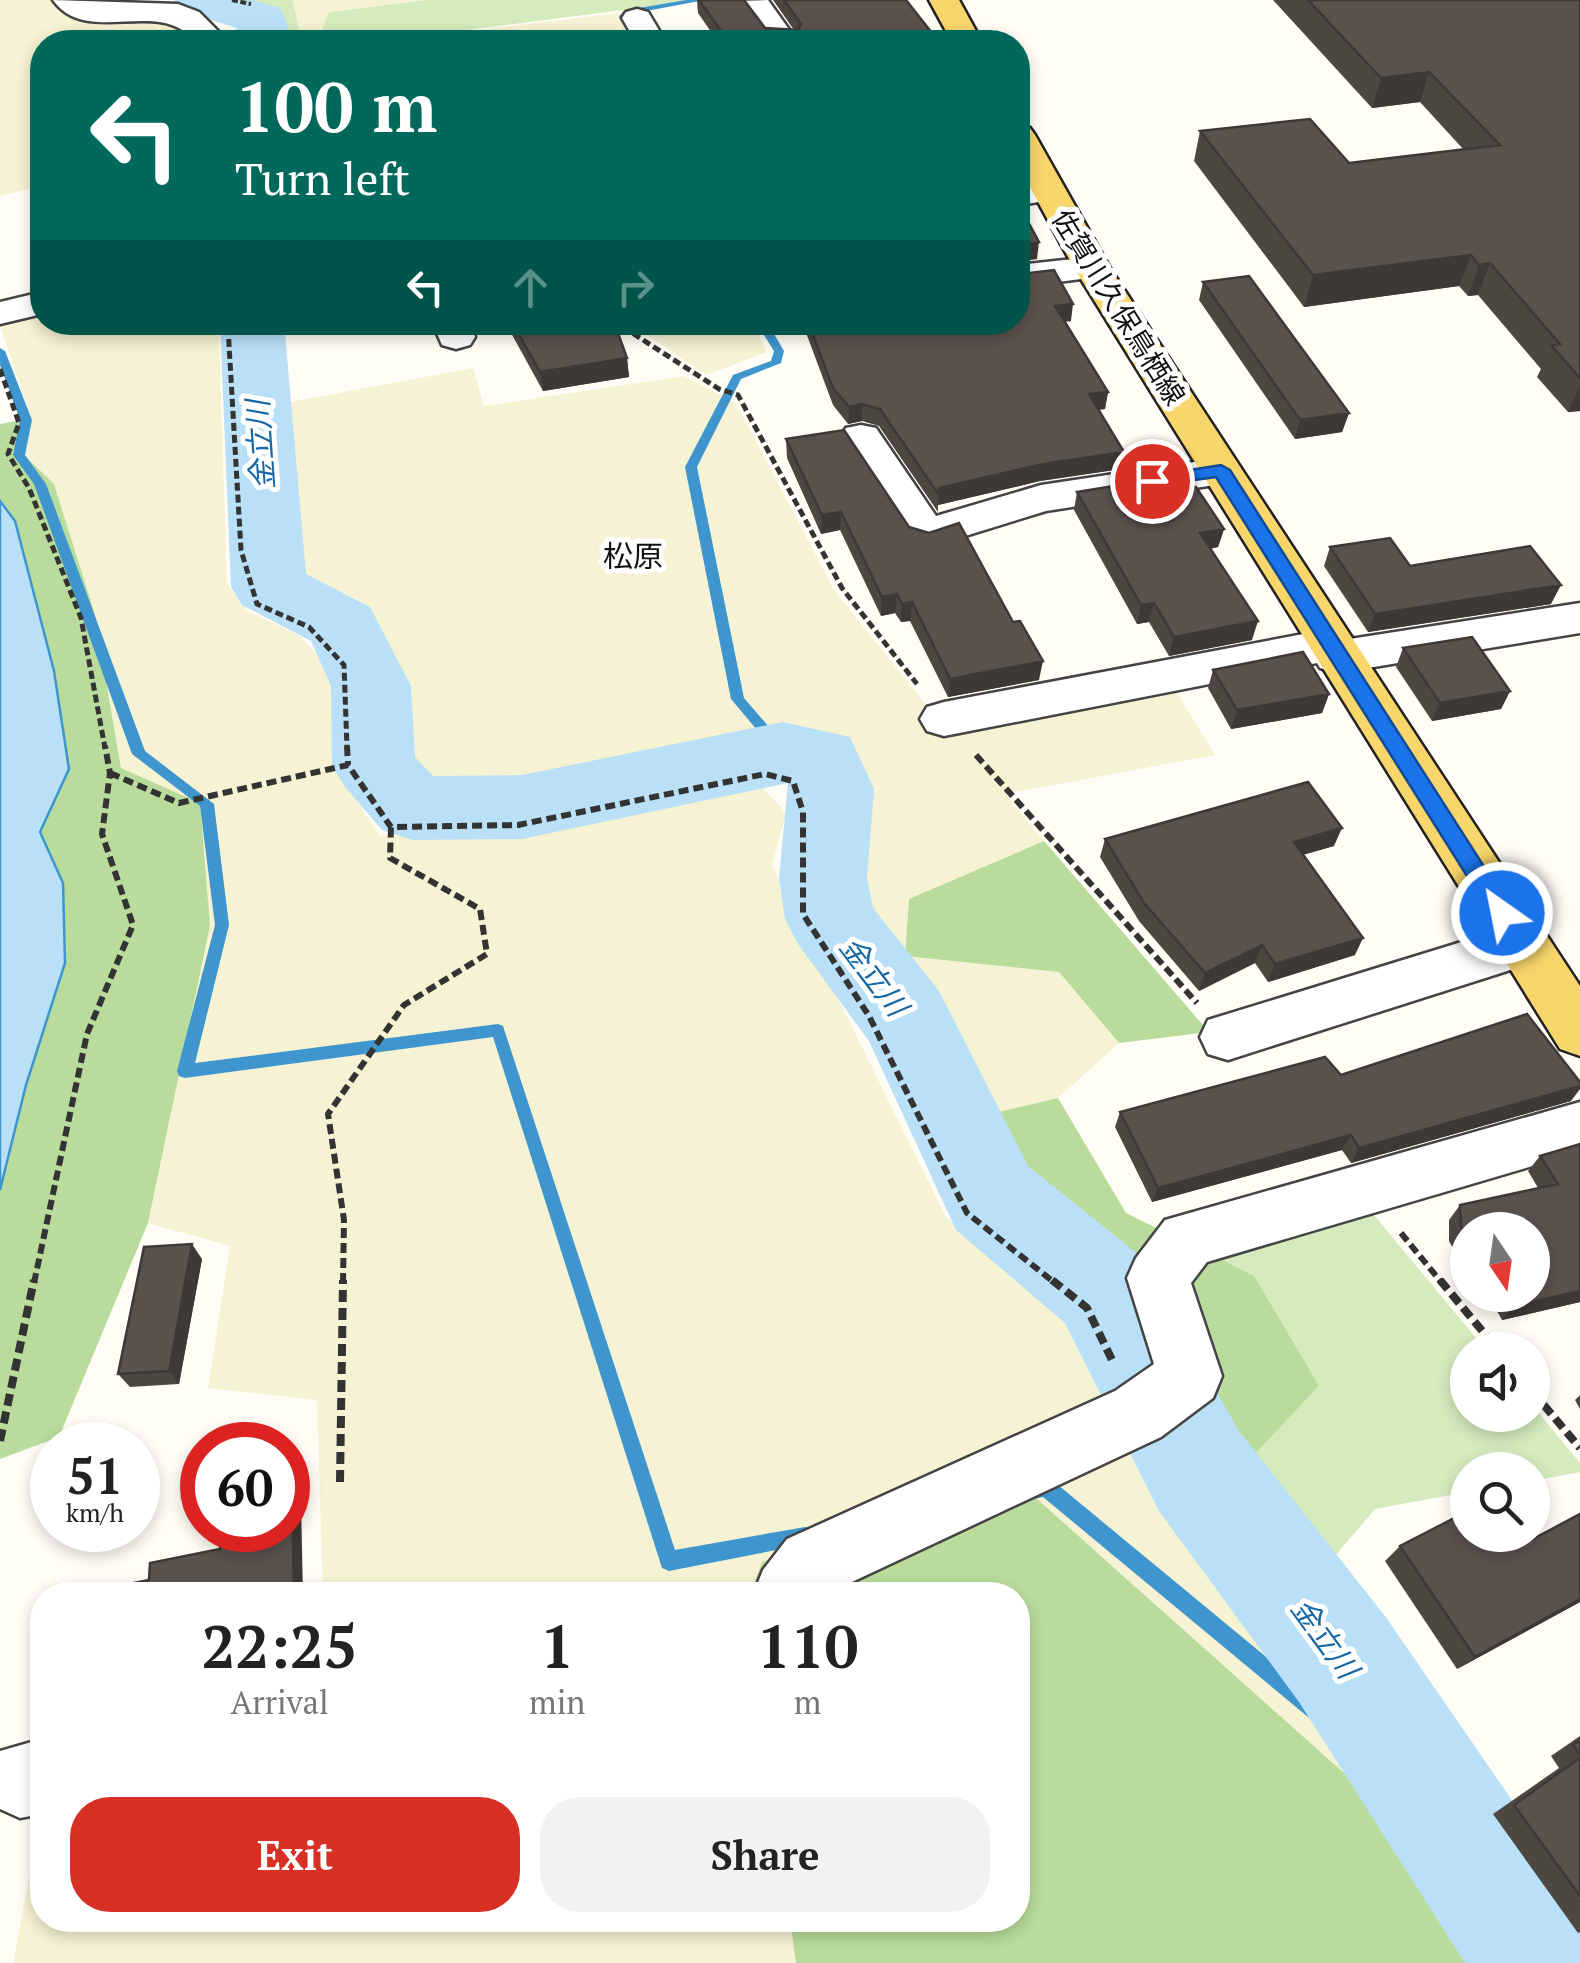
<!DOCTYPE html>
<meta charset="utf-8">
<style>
body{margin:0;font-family:"PT Serif","Noto Sans JP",serif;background:#f2f2f2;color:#222;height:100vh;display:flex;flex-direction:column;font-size:38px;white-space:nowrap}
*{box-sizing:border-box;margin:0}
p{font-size:32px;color:#767676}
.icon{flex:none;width:55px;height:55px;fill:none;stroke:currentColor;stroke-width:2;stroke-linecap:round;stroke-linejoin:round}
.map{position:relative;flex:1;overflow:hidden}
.sheet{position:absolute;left:30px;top:1582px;width:1000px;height:350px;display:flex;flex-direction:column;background:#fff;border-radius:40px;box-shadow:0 5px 15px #0003}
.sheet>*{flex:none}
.hud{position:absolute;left:30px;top:30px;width:1000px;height:305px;border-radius:40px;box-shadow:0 5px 15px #0003;background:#00695c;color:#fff;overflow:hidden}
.needle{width:65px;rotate:167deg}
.buttons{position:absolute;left:1450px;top:1212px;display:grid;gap:20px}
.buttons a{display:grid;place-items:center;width:100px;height:100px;border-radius:50%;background:#fff;box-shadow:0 5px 15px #0003;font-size:50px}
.speed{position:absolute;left:30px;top:1422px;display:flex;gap:20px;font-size:50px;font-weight:700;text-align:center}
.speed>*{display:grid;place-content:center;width:130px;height:130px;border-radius:50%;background:#fff;box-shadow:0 5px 15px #0003;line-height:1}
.speed small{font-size:25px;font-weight:400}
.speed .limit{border:15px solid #d22;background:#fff;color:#111}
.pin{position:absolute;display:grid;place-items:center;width:85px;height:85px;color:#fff;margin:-42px;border:5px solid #fff;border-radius:50%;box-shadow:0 2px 10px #0007}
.me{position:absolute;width:110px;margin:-55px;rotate:327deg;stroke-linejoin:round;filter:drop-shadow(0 0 8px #0008)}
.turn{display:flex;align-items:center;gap:35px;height:210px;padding:0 40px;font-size:45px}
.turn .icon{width:130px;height:130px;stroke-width:2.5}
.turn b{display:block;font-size:70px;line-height:85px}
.lanes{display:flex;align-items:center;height:95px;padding:0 40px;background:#0003;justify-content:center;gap:50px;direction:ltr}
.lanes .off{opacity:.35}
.eta{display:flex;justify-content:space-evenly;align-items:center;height:170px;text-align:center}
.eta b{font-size:60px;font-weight:600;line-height:70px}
.button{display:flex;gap:20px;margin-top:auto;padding:20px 40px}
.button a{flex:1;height:115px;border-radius:40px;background:#d93025;color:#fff;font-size:40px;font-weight:600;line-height:115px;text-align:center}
.button a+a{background:#f2f2f2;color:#222}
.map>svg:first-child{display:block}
.farmland{fill:#f6f3d4}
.green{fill:#d5ebbd}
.forest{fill:#b9dc9c}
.water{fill:#b9e0f7;stroke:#3f96cf;stroke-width:2.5}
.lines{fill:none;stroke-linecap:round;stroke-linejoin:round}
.stream{fill:#3f96cf;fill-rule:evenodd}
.river{fill:#b9e0f7;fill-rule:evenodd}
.minor-casing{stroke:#444;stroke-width:5}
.major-casing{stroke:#222;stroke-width:5}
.path-far3{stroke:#333;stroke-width:4;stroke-dasharray:6 2.5;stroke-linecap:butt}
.path-far2{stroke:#333;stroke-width:5;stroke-dasharray:8 4;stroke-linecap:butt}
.path-far1{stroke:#333;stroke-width:6;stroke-dasharray:10 5;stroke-linecap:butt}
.path{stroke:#333;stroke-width:8;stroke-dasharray:12 6;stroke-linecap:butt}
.minor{fill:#fff;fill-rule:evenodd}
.major{fill:#f9d66b;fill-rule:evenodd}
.wall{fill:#4d4742}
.shaded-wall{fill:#3f3936}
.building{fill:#5a524d;stroke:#3f3936;stroke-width:2.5}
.route{fill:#1a73e8;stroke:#114b97;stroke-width:2.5}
.labels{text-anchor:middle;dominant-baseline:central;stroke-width:10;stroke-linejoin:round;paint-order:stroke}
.street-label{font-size:28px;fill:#111;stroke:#fff}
.water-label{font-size:30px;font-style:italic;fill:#1768a6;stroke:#fff}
.neighbourhood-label{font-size:30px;fill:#111;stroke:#fff}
</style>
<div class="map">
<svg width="1580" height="1963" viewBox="0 0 1580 1963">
<rect width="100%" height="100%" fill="#fffdf5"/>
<path class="farmland" d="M0,0H52L65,12L169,22L188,34L186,42H42V186L0,196Z
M293,0H426L330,12L321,33L300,35Z
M627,12L645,42H375Z
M42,315V322L215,323L219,334L227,584L248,611L298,635L336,673L338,773L380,836L508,835L757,782L786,813L772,865L946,1217L1068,1318L1446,1864L1036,1498L763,1562L750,1595H323L317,1400L208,1388L230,1246L148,1223L210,926L121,768L94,611L54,484L24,455L31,418L0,325Z
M629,323H752L767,352L706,375Z
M473,368L484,406L684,376L736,403L834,590L942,725L1171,683L1215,755L1005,794L1044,841L909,900L905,956L1059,972L1119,1043L1058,1098L977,1117L913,985L857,911L850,863L864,799L842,751L773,730L648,761L472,790L403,776L383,648L349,606L293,583L280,404Z
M42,1810V1920H790L796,1963H13Z"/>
<path class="green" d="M243,0H293L300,35L277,37L278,17Z
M426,0H701L375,42H327L321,33L329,12Z
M1364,1203L1486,1350H1468V1415H1532L1533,1406L1580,1463V1472L1533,1481L1532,1470H1468L1467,1492L1375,1509L1317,1577L1236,1474L1319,1386L1196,1247Z"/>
<path class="forest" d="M31,418L24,455L54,484L94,611L121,768L200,803L210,926L148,1223L59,1437L0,1459V1190L26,1085L63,883L40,832L69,768L15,521L0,501V424Z
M1044,841L1209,1032L1119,1043L1059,972L905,956L909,899Z
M1058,1098L1126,1213L1254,1276L1319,1386L1236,1474L1130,1283L1028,1199L977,1117Z
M1036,1498L1446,1864L1511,1963H796L790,1920H1018V1595H750L762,1562Z"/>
<path class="water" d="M0,501L15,521L54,671L69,769L40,832L63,883L65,963L26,1085L0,1190Z"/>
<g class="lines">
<path class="stream" d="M686,0H705L630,14L627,16L641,42H633L619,16L627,10Z
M756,322H767L784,351L781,363L741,379L697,467L744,698L788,749L790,752L788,755H778L731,699L685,467L733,375L771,361L774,351Z
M0,348L5,351L32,420L25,455L46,484L145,751L214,804L229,925L195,1063L498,1024L503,1026L675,1550L805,1527L812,1529L814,1536L812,1543L669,1571L662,1568L493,1037L185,1078L179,1076L177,1071L215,925L200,806L132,754L34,484L13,455L20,420L0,365Z
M1045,1478L1052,1480L1357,1732L1499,1880L1502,1888L1499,1896L1491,1899L1483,1896L1343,1746L1043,1497L1030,1500L1023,1498L1021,1491L1023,1484Z"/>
<path class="river" d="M174,0H253L280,8L289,27L279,42H227L237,28L181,11Z
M220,322H284L306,574L370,607L411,686L415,757L433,776L522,775L783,722L850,737L874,789L867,878L873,908L939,991L1028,1166L1139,1255L1239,1431L1385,1616L1580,1899V1963H1465L1299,1702L1159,1511L1065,1323L956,1230L869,1041L798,944L785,919L779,878L788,783L522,839L412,840L382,830L345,787L332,766L331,686L311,641L242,605L231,587Z"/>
<defs>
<path id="minor" d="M53,0L178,4L199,12L219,32L216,42H186L188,34C150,2 85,45 53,0Z
M768,0L798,42H768L738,1Z
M637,9L648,12L666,42H636L622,18L626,12Z
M1049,182L1061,185L1066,192L1061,199L1018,205V185Z
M1092,257L1105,260L1110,268L1105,276L1018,287V265Z
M42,292V314L0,324V302Z
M432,322H470L475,337L470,345L456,349L442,345Z
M861,425L876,428L936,516L1041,485L1221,458L1236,462L1242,471L1236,480L1221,484L1046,511L926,548L911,544L840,437L846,428Z
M1580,603V633L1337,673L1320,668L1317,663L944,736L927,731L920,719L927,707L944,702L1330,629L1346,634L1350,639Z
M1523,923L1542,930L1550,945L1542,960L1228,1060L1208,1054L1200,1037L1208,1020Z
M1580,1102V1152L1207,1262L1191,1283L1222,1376L1213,1398L1161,1437L837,1589L832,1595H753L763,1570L787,1539L1115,1391L1154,1364L1127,1278L1136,1258L1165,1220Z
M42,1739V1814L20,1818L0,1809V1751Z"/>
<path id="major" d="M929,0H959L982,42H952Z
M1018,125L1030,128L1035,135L1110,268L1580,986V1056L1560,1049L1074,268L1018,165Z"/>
</defs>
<use href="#minor" class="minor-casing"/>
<use href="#major" class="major-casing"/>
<path class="path-far3" d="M232,0L251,4
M228,322V329
M615,322L627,329"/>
<path class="path-far2" d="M228,327L241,550L257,604L309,627L344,665L347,748
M623,327L719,389L738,395L842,588L917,684
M0,369L19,423L8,454L29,488L81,618L105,748"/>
<path class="path-far1" d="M347,746L348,765
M976,755L1197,1003
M110,773L179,803L348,765L391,827L518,825L765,774L793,781L803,812V914L869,1016L967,1213L1055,1283
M1401,1233L1442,1283
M34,1283L87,1034L133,925L102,834L110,773L105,746
M343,1283L344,1220L328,1114L404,1005L487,954L480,909L390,858L391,827"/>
<path class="path" d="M1052,1280L1087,1308L1114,1364
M1440,1280L1498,1350
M1532,1391L1580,1448
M0,1441L34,1280
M340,1482L343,1280"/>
<use href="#minor" class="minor"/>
<use href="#major" class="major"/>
</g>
<path class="wall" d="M697,0H744L765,28L794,30L773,0H906L939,42H718L698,13Z
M1273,0H1580V411L1568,412L1537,377L1541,369L1478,295L1468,296L1459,286L1304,307L1194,161L1200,131L1349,163L1464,150L1420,102L1372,108Z
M1203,282L1349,413L1342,432L1295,439L1199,300Z
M1065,321L1108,392L1105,409L1098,410L1121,469L1040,481L938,505V512L879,426L862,421L848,424L833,405L802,322H1018L1071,321Z
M505,322H614L627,358L629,377L543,391Z
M786,439L909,527L1039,680L948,697L910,621L901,622L895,613L881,616L840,530L821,534L787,458Z
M1077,492L1152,494L1224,529L1218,547L1210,549L1252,640L1169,656L1149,622L1137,624L1074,510Z
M1330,547L1410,566L1551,604L1368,632L1324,566Z
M1403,648L1510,691L1501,709L1432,721L1396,667Z
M1213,670L1329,694L1322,713L1231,729L1208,688Z
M1105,839L1334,846L1303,855L1355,955L1268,982L1255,963L1199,991L1139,921L1100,857Z
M1341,1075L1571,1101L1351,1163L1342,1150L1152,1202L1115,1127L1120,1112Z
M1580,1144V1302L1502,1320L1488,1295H1532L1468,1230V1275L1449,1241V1220L1460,1205L1538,1188L1528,1171L1540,1156Z
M202,1259L179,1384L130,1387L118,1374Z
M1580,1395V1409L1575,1400Z
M1580,1514V1602L1457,1669L1385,1561L1400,1546L1468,1535L1533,1539Z
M1580,1736V1932L1578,1933L1493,1814L1559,1768L1551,1756Z"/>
<path class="shaded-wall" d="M1429,72L1420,102L1372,108L1381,78Z
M1039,242L1037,259L1018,262V246Z
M1471,255L1459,286L1304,307L1313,275Z
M1490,263L1478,295L1468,296L1479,265Z
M1073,304L1071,321L1053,323L1055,306Z
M627,358L629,377L543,391L540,372Z
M1580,385V411L1568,412Z
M1108,392L1105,409L1086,411L1089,394Z
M862,404V421L848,424L849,407Z
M1349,413L1342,432L1295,439L1300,420Z
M1124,452L1121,469L1040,481L938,505L939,488L1043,464Z
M841,512L840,530L821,534L822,515Z
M1224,529L1218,547L1195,552L1200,533Z
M1561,585L1551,604L1368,632L1375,614Z
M897,594L895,613L881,616L882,597Z
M912,602L910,621L901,622L902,604Z
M1154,603L1149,622L1137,624L1141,605Z
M1258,621L1252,640L1169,656L1174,637Z
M1043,661L1039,680L948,697L950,679Z
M1510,691L1501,709L1432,721L1440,703Z
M1329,694L1322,713L1231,729L1237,710Z
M1342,828L1334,846L1287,859L1294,842Z
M1363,938L1355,955L1268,982L1275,964Z
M1262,945L1255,963L1199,991L1205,973Z
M1580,1086V1089L1571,1101L1351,1163L1359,1148Z
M1351,1135L1342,1150L1152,1202L1158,1188Z
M192,1244L202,1259L179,1384L169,1371Z
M1580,1291V1302L1502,1320L1514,1306Z
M292,1491L301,1503L303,1595H294Z
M1580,1599V1602L1457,1669L1475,1657Z"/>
<path class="building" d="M699,0H744L765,28L798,30L801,24L784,0H906L939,42H729Z
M1308,0H1580V378L1551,345L1560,344L1490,263L1479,265L1471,255L1313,275L1200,131L1310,119L1349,163L1500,145L1429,72L1381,78Z
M1018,203L1039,242L1018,246Z
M1054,270L1073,304L1055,306L1108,392L1089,394L1124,452L1043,464L939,488V495L880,409L862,404L849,407L833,388L808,322H1018V271L1021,274Z
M1249,276L1349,413L1300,420L1203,282Z
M512,322H614L627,358L540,372Z
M844,430L909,527L929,533L959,523L1013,622L1020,621L1043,661L950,679L912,602L902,604L897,594L882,597L841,512L822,515L786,439Z
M1144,481L1152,494L1196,487L1224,529L1200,533L1258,621L1174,637L1154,603L1141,605L1077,492Z
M1390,538L1410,566L1530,546L1561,585L1375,614L1330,547Z
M1472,637L1510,691L1440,703L1403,648Z
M1303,652L1329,694L1237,710L1213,670Z
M1308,782L1342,828L1294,842L1363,938L1275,964L1262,945L1205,973L1144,903L1105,839Z
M1527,1014L1580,1082V1086L1359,1148L1351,1135L1158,1188L1120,1112L1325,1057L1341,1075Z
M1580,1144V1291L1514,1306L1508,1295H1532V1230H1468V1239L1461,1226L1460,1205L1558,1184L1540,1156Z
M192,1244L169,1371L118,1374L144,1247Z
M292,1491L294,1595H74L149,1580L150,1563L220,1549V1530H288V1492Z
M1468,1511V1535H1531L1533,1539L1580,1514V1599L1475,1657L1400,1546Z
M42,1621V1674L35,1676L39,1622Z
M1580,1740V1755L1573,1745Z
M1580,1758V1896L1514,1805Z"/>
<path class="route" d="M1221,465L1230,470L1510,907L1513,913L1510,919H1494L1216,477L1152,486L1144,481L1152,476Z"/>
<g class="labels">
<g class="street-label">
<text transform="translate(1119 307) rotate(58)">佐賀川久保鳥栖線</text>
</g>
<g class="water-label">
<text transform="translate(260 445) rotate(-94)">金立川</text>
<text transform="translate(874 976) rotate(53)">金立川</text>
<text transform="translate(1325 1638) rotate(54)">金立川</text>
</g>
<g class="neighbourhood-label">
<text x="633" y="556">松原</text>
</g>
</g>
</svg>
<div class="buttons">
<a><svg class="needle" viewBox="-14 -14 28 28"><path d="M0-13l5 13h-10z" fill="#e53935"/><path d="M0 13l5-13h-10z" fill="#767676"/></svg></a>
<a><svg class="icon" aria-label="sound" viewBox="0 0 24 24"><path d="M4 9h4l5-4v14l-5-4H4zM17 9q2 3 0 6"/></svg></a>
<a><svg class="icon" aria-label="search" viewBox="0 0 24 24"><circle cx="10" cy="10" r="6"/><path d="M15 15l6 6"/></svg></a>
</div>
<div class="speed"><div>51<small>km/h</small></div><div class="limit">60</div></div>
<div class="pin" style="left:1152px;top:481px;background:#d93025"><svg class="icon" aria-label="arrive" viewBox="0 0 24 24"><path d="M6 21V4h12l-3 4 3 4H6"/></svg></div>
<svg class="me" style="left:1502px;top:913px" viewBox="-20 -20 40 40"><circle r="17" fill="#1a73e8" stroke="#fff" stroke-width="3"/><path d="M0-11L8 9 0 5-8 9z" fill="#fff"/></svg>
<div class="hud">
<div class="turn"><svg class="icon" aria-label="left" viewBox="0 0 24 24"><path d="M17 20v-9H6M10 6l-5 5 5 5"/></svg><div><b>100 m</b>Turn left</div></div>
<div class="lanes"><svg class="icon" aria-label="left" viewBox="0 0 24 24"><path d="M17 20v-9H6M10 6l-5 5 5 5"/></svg><svg class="icon off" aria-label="ahead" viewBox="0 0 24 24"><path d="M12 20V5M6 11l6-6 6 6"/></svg><svg class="icon off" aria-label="right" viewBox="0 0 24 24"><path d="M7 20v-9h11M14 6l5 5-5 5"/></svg></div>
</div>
<section class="sheet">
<div class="eta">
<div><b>22:25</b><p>Arrival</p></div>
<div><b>1</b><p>min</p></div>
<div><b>110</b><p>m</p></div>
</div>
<div class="button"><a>Exit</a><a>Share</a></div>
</section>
</div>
